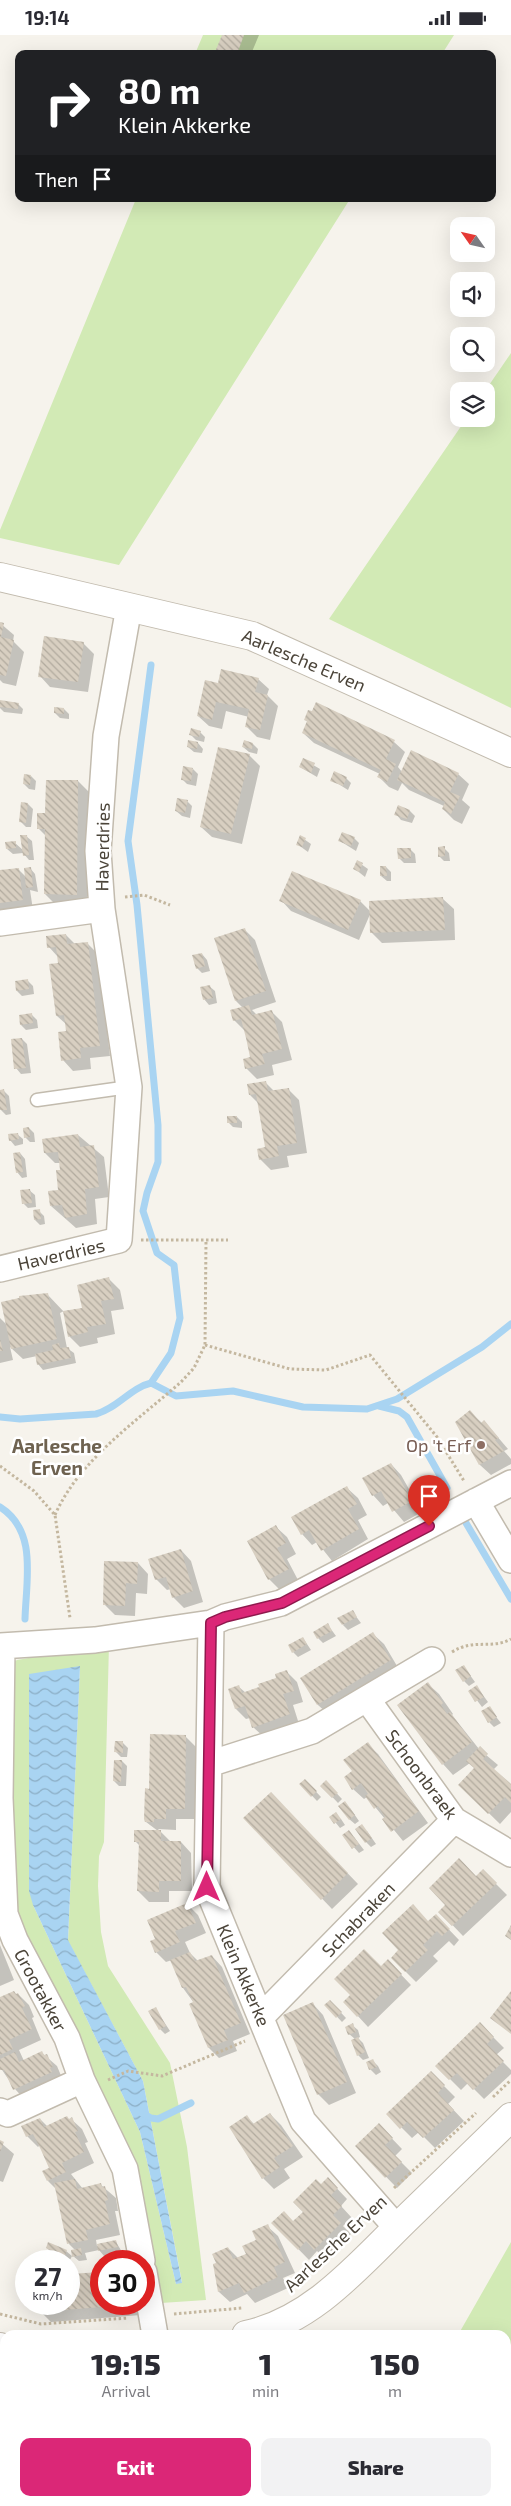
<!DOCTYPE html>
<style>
body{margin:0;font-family:"Exo 2",sans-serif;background:#f2f2f3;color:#2b2b33;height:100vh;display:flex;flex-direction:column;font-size:19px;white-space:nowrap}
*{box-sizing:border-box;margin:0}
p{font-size:16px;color:#7c7c81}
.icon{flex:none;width:28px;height:28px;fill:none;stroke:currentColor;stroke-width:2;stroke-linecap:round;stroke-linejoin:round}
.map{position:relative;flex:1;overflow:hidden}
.sheet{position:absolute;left:0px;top:2295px;width:511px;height:176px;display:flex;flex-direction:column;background:#fff;border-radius:15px 15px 0 0;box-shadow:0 5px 20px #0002}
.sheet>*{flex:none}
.guide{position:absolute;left:15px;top:15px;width:481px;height:152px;border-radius:10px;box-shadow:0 5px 20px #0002;background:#202124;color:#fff;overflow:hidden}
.needle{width:32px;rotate:304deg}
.tools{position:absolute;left:450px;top:182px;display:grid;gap:10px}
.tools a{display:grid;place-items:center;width:45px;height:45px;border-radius:10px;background:#fff;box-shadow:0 5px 20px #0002;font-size:25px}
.speed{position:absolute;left:15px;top:2215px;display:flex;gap:10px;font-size:25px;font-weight:700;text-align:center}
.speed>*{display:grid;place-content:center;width:65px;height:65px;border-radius:50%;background:#fff;box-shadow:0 5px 20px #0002;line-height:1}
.speed small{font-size:12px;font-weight:400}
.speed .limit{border:8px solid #d22;background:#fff;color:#111}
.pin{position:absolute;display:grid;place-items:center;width:42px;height:42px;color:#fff;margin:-51px -21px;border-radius:50% 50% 50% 0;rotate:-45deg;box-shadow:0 0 5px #0007}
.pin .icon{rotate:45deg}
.me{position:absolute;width:55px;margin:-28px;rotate:0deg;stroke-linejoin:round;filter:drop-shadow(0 0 4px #0008)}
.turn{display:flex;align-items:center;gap:18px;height:105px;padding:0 20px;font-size:22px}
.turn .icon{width:65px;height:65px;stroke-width:2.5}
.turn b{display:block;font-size:35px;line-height:42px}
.then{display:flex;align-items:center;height:48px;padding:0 20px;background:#0003;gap:10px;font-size:19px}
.eta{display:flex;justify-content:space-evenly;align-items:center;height:85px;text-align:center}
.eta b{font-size:30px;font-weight:800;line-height:35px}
.cta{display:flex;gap:10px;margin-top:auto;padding:10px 20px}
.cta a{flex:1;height:58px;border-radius:10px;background:#db2777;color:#fff;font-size:20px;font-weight:800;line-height:58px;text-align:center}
.cta a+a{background:#f2f2f3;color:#2b2b33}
.status{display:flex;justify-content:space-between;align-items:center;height:35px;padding:0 25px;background:#fff;direction:ltr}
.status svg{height:14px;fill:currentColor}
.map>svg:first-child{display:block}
.grass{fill:#d2eab5;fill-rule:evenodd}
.water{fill:url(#water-waves)}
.shadow{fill:#0003}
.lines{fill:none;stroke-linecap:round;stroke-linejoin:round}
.stream{stroke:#a9d4f2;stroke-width:7}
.building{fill:url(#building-back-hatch)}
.service-casing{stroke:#c2bbae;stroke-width:15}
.minor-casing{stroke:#c2bbae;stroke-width:28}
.tertiary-casing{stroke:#c2bbae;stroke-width:30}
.path{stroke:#c4b79f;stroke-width:3;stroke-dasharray:2.5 2.5;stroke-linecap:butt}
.service{stroke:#fff;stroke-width:12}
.minor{stroke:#fff;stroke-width:25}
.tertiary{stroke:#fff;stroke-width:28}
.route-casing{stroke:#8e194d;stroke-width:12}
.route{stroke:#db2777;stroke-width:9}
.education-dot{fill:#8d6e63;stroke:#fff;stroke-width:2}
.labels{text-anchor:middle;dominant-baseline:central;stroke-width:5;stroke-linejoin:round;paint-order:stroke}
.street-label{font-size:18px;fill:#4b4439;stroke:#fff}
.education-label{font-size:18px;fill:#785e54;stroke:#fff;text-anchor:end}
.neighbourhood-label{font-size:19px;font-weight:bold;fill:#6e6250;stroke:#fff}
</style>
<div class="status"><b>19:14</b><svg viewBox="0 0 49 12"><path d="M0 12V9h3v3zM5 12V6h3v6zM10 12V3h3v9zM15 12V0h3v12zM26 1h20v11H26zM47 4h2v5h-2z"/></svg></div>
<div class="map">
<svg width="511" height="2471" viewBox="0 0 511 2471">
<defs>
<pattern id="water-waves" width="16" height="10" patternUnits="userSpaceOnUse" patternTransform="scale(1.25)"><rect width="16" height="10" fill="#a9d4f2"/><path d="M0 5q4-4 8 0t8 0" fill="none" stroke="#8caec5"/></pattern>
<pattern id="building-back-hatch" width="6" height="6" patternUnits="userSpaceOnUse" patternTransform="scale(1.25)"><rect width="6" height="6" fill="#d8cfc1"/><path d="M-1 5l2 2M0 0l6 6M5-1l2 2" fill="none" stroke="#b1aa9e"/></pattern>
</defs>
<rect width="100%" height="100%" fill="#f6f3ec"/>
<path class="grass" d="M203,0H454L442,19H195Z
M136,164H350L119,530L0,503V495Z
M511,318V673L329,584L466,384H486L485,356Z
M109,1609L104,1807L99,1821L98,1851L101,1897L108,1931L170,2028L187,2112L206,2265L161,2268L128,2123L10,1869L12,1628L17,1625ZM80,1631L68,1906L143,2046L182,2247L176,2249L140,2097L33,1870Z
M511,2207V2471H361L364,2466H506V2300H458Z
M0,2395L5,2409V2466H67L73,2471H0Z"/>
<path class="water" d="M80,1631L68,1905L143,2046L182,2248L176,2249L140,2097L33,1870L29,1856V1639Z"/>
<path class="shadow" d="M224,0H259L251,19H218L217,17Z
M0,588L14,600L13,606L24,617L16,651L3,648L0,645Z
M83,608L94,619L88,657L50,652L40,641Z
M258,644L269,654L267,660L278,671L270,705L257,702L247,692L249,682L226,676L222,694L209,691L198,681L219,650Z
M0,667L18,669L23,674L22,679L4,677L0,673Z
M317,669L394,707L405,717L398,732L402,737L458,739L469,749L462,765L470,772L462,789L454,785L443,774L444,771L409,755L402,748L398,756L389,752L379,742L380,739L314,708L303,698L308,687L305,685L313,678Z
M64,674L69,679V684L60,683L55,678Z
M200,697L205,702L204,707L196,705L191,700Z
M198,708L203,714L202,718L194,717L188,712Z
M253,709L258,714L257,719L249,717L243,712Z
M249,720L260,731L242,809L212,802L201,792Z
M303,724L320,734L317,742L300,732Z
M193,734L198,739L196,751L187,749L182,744Z
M31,741L36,746L35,755L29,754L24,749Z
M346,743L351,748L348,755L332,745Z
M78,746L89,757L87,870H56L45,859L46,801L38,793L47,779Z
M187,766L192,771L190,783L182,781L176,776Z
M28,769L33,774L31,792H26L20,786Z
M410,776L415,781L412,788L401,785L396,779Z
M26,801L32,806L34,825H29L23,818L13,819L7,814L15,808L23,815Z
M301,802L311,809L308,817L297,809Z
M354,803L359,808L356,816L340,806Z
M444,813L449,818L450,826H444L439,821Z
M410,814L415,819L416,828H404L399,823Z
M358,827L368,834L365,842L355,834Z
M386,832L391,837V846H387L381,841Z
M30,833L35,839L38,857L30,855L33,875L0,879V836L18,834L26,842Z
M443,864L454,874L455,905L382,908L372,898Z
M281,865L360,866L371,877L359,905L291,876Z
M244,894L255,905L276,967L252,975L257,980L271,976L282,987L292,1025L272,1030L274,1040L257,1044L247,1034L244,1025L252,1023L245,996L234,985L243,973L236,966L215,904Z
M66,900L75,909L87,908L98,919L110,1021L90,1023L91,1034L73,1036L63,1025L67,997V990L57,981L59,929L58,922L49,912Z
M202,919L207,925L210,936L202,938L197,933Z
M28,946L33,951L34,959L22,961L17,956Z
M209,951L215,956L217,968L209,970L204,964Z
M32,980L37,985L38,993L26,995L21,990Z
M22,1004L27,1009L31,1038L21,1039L16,1033Z
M266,1048L275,1057L288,1054L299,1065L307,1118L287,1121L289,1132L271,1135L260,1124L267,1114L259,1069L250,1060Z
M0,1056H4L9,1061L11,1079L6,1080L1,1075Z
M237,1082L242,1087V1093L233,1092L228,1087Z
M29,1093L34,1098L35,1107H30L25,1102Z
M17,1099L23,1104V1109L15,1111L10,1105Z
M78,1100L104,1122L109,1162L95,1164L97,1189L76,1193L51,1171L60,1156V1128H55L45,1118Z
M20,1118L25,1124L27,1142L22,1143L17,1137Z
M29,1155L35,1160L36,1172L28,1173L23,1168Z
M34,1176H39L44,1181L45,1189L40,1190L35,1185Z
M97,1244L99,1246L109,1244L120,1255L124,1274L111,1276L115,1299L97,1303L98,1308L80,1312L69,1301L64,1276L60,1278L67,1313L74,1318L76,1328L43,1335L38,1329L37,1321L23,1324L10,1312L13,1325L0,1328V1283L7,1290L47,1259L65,1278L83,1274Z
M470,1377L482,1388L484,1386L508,1414L504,1416L511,1424V1429L491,1440L480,1430L457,1388Z
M391,1429L401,1440L422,1477L404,1487L388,1468L383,1471L373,1460Z
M347,1453L358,1463L367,1480L358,1485L368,1504L332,1526L317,1507L312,1510L302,1499Z
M276,1492L287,1502L296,1519L287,1524L298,1545L280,1555L269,1544Z
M181,1515L191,1526L203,1567L184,1573L173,1562L171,1554L167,1555L156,1544Z
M138,1528L148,1539L147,1559L136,1558L135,1581L115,1580L105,1570Z
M352,1576L361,1588L348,1595L343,1590Z
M328,1590L336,1601L323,1608L318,1603Z
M373,1599L384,1609L400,1636L329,1680L318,1670L302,1644Z
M303,1603L311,1615L298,1622L293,1617Z
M464,1632L475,1647L469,1651L464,1646Z
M287,1637L297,1647L303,1667L293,1670L299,1689L264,1702L253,1692L250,1683L246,1684L236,1674L229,1655L239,1652L246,1658L260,1653Z
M428,1649L439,1659L453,1679L452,1680L479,1714L498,1730L493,1735L511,1751V1777L500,1789L460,1750L475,1733L470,1728L453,1740L443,1729Z
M477,1652L488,1667L482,1672L470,1656Z
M489,1673L501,1688L494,1692L489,1687Z
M185,1701L196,1712L195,1784H176V1795L158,1794L171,1807H181L191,1818L192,1856H169V1867H149L138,1856L140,1811L135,1806L158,1796L146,1787L150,1755Z
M123,1708L128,1713L127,1722H121L115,1716Z
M367,1709L378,1719L428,1788L403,1806L367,1762L364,1764L353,1754L354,1736Z
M122,1726L127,1731L126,1751H119L114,1746Z
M305,1745L321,1762L317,1766L301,1749Z
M326,1747L342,1764L338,1768L322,1751Z
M281,1769L358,1849L332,1874L245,1783Z
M350,1773L359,1786L355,1789L349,1784Z
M331,1782L341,1784L345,1790L340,1793Z
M367,1796L376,1809L371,1812L366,1807Z
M344,1801L354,1802L364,1815L359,1818Z
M483,1836L507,1860L463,1901L440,1877Z
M187,1869L198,1880L206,1898L185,1907L190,1918L198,1926L212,1921L222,1932L250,1999L233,2006L237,2016L219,2023L209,2013L190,1969L194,1968L183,1953L172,1925L166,1927L156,1917V1904Z
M436,1881L459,1905L454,1911L449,1906L433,1921L438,1926L416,1947L392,1923Z
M0,1910L14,1945L0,1951Z
M388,1926L411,1950L368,1992L345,1967Z
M18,1959L29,1970L34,1982L32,1983L41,2005L19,2015L24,2026L42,2018L57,2031L62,2043L25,2065L15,2054L0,2032V1964Z
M330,1966L346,1983L342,1987L326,1970Z
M313,1969L323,1980L356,2058L329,2070L318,2059Z
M155,1973L170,1996L165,1999L160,1994Z
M480,1989L504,2013L496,2020L511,2035V2039L484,2064L468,2048L461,2055L437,2031Z
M352,1990L358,1995L360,2002L358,2003L363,2008L369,2023L363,2025L358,2020L355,2004L349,1999Z
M373,2026L378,2031L381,2037L376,2040L370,2034Z
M431,2038L455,2062L448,2069L464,2086L435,2113L419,2097L412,2103L388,2079Z
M270,2079L281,2090L303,2122L284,2134L290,2143L274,2154L263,2143L247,2082L255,2090Z
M40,2084L48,2092L71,2084L82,2094L88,2107L85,2108L94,2128L71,2139L83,2154L101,2150L116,2163L118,2176H115L120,2200L96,2205L97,2211L116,2207L122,2217L104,2221L99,2215L85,2218L87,2225L79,2226L73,2221L75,2215L69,2209L57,2155L48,2146L51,2133L40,2110L38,2112L27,2101Z
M379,2090L402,2114L395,2121L412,2138L397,2153L356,2111Z
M0,2107L14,2119L3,2147L0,2146Z
M328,2144L347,2164L341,2171L352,2183L343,2191L351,2199L325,2224L317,2216L309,2225L273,2188L293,2187L304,2177Z
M267,2191L278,2201L295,2238L283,2243L288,2253L255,2268L247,2259L230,2267L219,2257L215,2230L228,2213L238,2223L247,2219Z
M47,2213L66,2216L72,2221L70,2225L52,2218Z
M101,2238V2269H140L141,2280L51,2287L40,2276V2269H69V2241Z"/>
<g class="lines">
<path class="stream" d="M151,630L128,806L137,870L158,1090V1127L147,1158L143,1176L157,1218L174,1230L180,1283L171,1318L151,1348
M379,1371L399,1376L407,1382L447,1453
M0,1382L20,1384L96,1379C118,1373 130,1353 151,1348L176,1361L233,1356L303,1372L367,1374L397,1364L482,1312L511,1289
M0,1472C38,1496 26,1545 25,1584
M466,1488L511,1564
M142,2078L151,2083L158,2084L191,2068"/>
</g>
<path class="building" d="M222,0H244L237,19L215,17Z
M0,587L4,588L1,602L14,605L6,641L0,640Z
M44,601L84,607L78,647L38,642Z
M221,634L259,643L255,657L268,660L260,695L245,692L249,674L216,667L212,685L197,681L205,645L218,648Z
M0,665L19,668L18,674L0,672Z
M316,667L395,705L386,724L396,729L387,747L377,742L381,735L302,698L307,686L304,685L308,675L312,676Z
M54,672L64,673V679L54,678Z
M191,693L201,696L199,702L189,700Z
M188,705L198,707L197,714L187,712Z
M244,705L253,708L252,714L242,712Z
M218,712L250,719L231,799L200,792Z
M411,715L459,738L450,757L460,761L451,779L442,774L445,767L397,745Z
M303,723L315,728L311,738L299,732Z
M183,731L193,733L191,746L181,745Z
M334,736L347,742L343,751L330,746Z
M24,739L31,740L30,750L23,749Z
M46,745H78L77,860L44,859L45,794H37V778H45Z
M177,763L188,765L185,778L175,776Z
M21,767L28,768L26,788L19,787Z
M398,770L410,775L407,784L394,780Z
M342,797L355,802L351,811L338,806Z
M20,800H27L29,820L23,821Z
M300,800L306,803L302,812L296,810Z
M16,806V813L6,814L5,807Z
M445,811V821L438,822V812Z
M397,813H411V823L398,824Z
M357,825L363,828L359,837L353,834Z
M380,831H386L387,841H380Z
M31,832L33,852L26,853L24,833Z
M19,833L23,865L0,868V835Z
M292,836L361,865L348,895L279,866Z
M443,862L445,895L370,898L369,866Z
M245,893L266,956L235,966L214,903Z
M66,899L67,909L88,907L100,1011L80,1013L81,1023L61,1026L58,997L66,996L64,980L56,981L49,929L58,928L56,912L47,913L46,901Z
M202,918L205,931L196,934L192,920Z
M28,944L29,954L16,956L15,946Z
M210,950L213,963L203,965L200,952Z
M249,970L252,980L272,975L282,1014L262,1019L265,1029L245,1034L243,1024L250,1022L246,1003L241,984L233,986L230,975Z
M32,978L33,988L20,990L19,980Z
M22,1003L26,1033L14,1034L11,1004Z
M266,1046L268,1056L289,1053L297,1108L277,1111L279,1121L259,1125L257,1114L265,1112L256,1059L249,1060L247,1049Z
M4,1054L7,1075H0V1055Z
M227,1081H237V1088H227Z
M29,1092L30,1102L24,1103L23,1093Z
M18,1098L19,1104L9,1106L8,1099Z
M78,1099L80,1112L94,1110L99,1152L85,1154L87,1179L65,1183L62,1170L50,1171L48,1156L58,1155L56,1135H60L58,1117L44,1118L42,1104Z
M20,1117L23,1137L16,1138L13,1118Z
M30,1154L32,1168L22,1169L20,1155Z
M40,1174L41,1184L34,1185L33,1175Z
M109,1242L114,1264L101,1266L106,1289L87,1292L88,1297L68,1302L63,1276L82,1273L77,1250Z
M48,1258L57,1304L11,1314L1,1267L19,1263V1261Z
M0,1304L3,1316H0Z
M59,1308L60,1313L69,1312L71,1323L37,1330L35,1319L53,1315L52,1310Z
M470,1375L481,1388L484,1385L499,1403L495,1405L504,1416L479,1430L455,1387Z
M391,1428L412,1466L392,1477L381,1456L372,1461L362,1443Z
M347,1451L357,1469L348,1474L359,1494L321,1516L309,1495L301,1500L291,1482Z
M276,1490L286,1508L277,1513L289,1534L268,1545L247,1506Z
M181,1514L193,1556L172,1563L166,1542L155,1545L148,1524Z
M104,1526L138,1527L137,1549L126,1548L125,1571L103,1570Z
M353,1575L357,1582L342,1590L337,1583Z
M328,1588L332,1596L317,1604L313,1597Z
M373,1597L391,1625L317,1670L300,1643Z
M303,1602L307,1609L292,1618L288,1610Z
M464,1630L471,1641L463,1647L455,1635Z
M287,1635L294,1656L283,1659L290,1679L252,1693L245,1671L235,1674L228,1654L239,1650L242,1658L259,1652L258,1649L276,1643L275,1639Z
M428,1647L443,1668L441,1670L447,1679L450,1677L472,1707L442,1730L397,1670Z
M477,1650L484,1662L475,1667L468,1656Z
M490,1671L497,1682L488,1688L481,1676Z
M150,1699L186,1700L185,1774H166V1784H154V1787H145L144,1784L145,1753L149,1754Z
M115,1706H123V1718L114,1717Z
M368,1707L419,1776L391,1797L382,1784L385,1782L378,1771L374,1774L365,1761L368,1759L361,1748L352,1755L344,1742L352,1736L343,1725Z
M480,1711L488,1719L483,1724L511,1749V1768L505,1762L488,1779L458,1750L474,1733L466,1726Z
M114,1725H122L121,1747L113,1746Z
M305,1744L317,1756L311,1762L299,1749Z
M326,1745L338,1758L332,1763L320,1751Z
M271,1757L348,1838L321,1865L243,1783Z
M345,1766L355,1780L349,1785L338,1771Z
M336,1777L341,1784L334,1789L329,1782Z
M362,1789L372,1803L365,1808L355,1794Z
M134,1795H161V1806H181V1846H159V1857L137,1856L139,1807H134Z
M349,1795L359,1809L352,1814L342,1800Z
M459,1823L476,1841L483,1834L497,1848L452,1891L438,1877L445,1870L429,1853Z
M187,1868L196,1888L175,1896L180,1907L155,1918L150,1906L155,1904L147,1885Z
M413,1869L428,1886L436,1879L450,1894L442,1901L437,1896L423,1910L428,1915L405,1937L391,1923L398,1915L382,1898Z
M511,1890V1905L505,1901Z
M364,1914L381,1931L388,1924L402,1939L357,1982L343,1967L350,1960L334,1944Z
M190,1917L195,1926L212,1920L241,1988L224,1995L228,2005L208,2013L189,1969L193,1967L186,1952L182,1953L170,1925Z
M14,1956L16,1959L18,1958L25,1971L22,1973L32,1994L9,2005L13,2014L0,2020V1962Z
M511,1956V1999L490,1983Z
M330,1965L342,1977L336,1983L324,1970Z
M313,1967L347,2047L317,2060L283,1980Z
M156,1972L166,1991L159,1995L148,1976Z
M480,1987L494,2002L487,2009L504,2026L473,2055L457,2038L449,2045L435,2031Z
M353,1988L356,1997L348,2000L345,1992Z
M358,2002L365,2017L357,2021L351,2005Z
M42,2016L44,2020L47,2019L53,2032L50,2033L52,2037L13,2055L4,2035H0V2024L15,2017L19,2027Z
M373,2024L377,2032L369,2035L366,2027Z
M431,2036L445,2050L438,2058L454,2075L423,2103L407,2087L400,2094L386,2079Z
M270,2078L293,2111L274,2123L280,2132L262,2144L229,2092L247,2080L253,2089Z
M67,2081L69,2084L72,2082L78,2096L75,2097L84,2117L62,2128L66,2137L47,2146L42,2136L49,2133L41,2115L33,2099L26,2102L21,2091L40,2083L44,2092Z
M379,2088L393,2103L385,2110L402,2127L385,2143L355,2111Z
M0,2105L4,2107L0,2117Z
M328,2142L338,2153L331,2160L342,2171L333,2180L341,2188L314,2215L306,2206L298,2215L271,2188L284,2176L293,2186L303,2177L293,2167L316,2144L321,2149Z
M75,2144L77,2154L101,2148L102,2152L105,2151L108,2165L105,2166L110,2189L86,2195L88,2205L67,2209L54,2148Z
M268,2189L285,2227L274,2232L278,2242L244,2258L239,2248L218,2257L213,2229L216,2228L212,2219L228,2212L233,2224L246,2219L242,2211L256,2205L252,2196Z
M116,2205L118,2212L98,2216L97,2209Z
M48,2207L67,2215L65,2221L46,2213Z
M81,2213L82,2220L72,2222L71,2215Z
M101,2237V2269L127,2270L39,2277V2269H69V2239Z"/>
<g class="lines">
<defs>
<path id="service" d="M37,1065L129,1052"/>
<path id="minor" d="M0,888L102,874
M0,1234L119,1205L129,1052L102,874L98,816L106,701L129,572
M476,1466L511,1525
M211,1588L207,1852L303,2086L397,2193
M0,1611L95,1605L211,1588L225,1582L281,1568L511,1448
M2,1611L0,1763L5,1879L15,1905L67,2003L82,2045L125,2134L142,2226
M367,1664L454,1785L511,1819
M209,1729L312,1696L432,1625
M261,1982L454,1785
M0,2076L8,2079L82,2045
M144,2237L155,2300"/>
<path id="tertiary" d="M0,542L252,601L511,718
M246,2300C312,2286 358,2231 404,2186C440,2151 475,2117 511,2082
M0,2312L5,2314"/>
</defs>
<use href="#service" class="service-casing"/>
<use href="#minor" class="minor-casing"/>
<use href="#tertiary" class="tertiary-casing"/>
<path class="path" d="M125,862L144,860L170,870
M141,1205H228
M205,1310L290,1334L326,1335L370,1320L437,1402L464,1446
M0,1431L34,1456L55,1480L70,1583
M55,1480C79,1425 137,1386 181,1347L194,1333L205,1310L206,1206
M452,1617C474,1603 491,1615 511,1604
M108,2045L128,2036L162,2041L245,2006
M493,2062L511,2045
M394,2153L476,2078
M291,2252L360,2185
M0,2279L41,2289L128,2283
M174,2279L242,2273
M122,2466L128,2471"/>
<use href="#service" class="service"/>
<use href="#minor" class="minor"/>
<use href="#tertiary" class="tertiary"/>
</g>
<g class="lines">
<defs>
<path id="route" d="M207,1852L211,1588L225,1582L282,1568L429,1491"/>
</defs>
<use href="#route" class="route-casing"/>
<use href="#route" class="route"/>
</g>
<circle class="education-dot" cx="481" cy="1410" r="5"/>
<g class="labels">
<g class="street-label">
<text transform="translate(304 625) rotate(23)">Aarlesche Erven</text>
<text transform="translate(102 812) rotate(-89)">Haverdries</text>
<text transform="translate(61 1219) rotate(-13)">Haverdries</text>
<text transform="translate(422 1739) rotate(53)">Schoonbraek</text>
<text transform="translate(358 1884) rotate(-46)">Schabraken</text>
<text transform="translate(244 1940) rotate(67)">Klein Akkerke</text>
<text transform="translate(41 1955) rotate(62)">Grootakker</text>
<text transform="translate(335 2208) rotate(-43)">Aarlesche Erven</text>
</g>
<g class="education-label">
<text x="471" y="1410">Op 't Erf</text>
</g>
<g class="neighbourhood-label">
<text x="57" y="1410">Aarlesche<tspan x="57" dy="22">Erven</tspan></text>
</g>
</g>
</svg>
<div class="tools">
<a><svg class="needle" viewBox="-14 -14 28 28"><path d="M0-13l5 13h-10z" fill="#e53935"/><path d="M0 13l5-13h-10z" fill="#7c7c81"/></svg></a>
<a><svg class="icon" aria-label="sound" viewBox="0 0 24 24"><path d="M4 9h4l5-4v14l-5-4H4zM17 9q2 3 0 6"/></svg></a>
<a><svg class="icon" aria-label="search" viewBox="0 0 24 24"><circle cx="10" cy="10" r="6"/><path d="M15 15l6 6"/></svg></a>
<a><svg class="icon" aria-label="layers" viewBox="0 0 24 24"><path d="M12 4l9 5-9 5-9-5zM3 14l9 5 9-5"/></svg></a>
</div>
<div class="speed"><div>27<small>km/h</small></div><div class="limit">30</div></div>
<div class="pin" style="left:429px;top:1491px;background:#d93025"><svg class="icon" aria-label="arrive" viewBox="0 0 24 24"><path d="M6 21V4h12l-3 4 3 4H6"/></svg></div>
<svg class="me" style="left:207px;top:1852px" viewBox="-20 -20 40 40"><path d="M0-17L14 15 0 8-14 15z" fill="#db2777" stroke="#fff" stroke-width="4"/></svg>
<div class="guide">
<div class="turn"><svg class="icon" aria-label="right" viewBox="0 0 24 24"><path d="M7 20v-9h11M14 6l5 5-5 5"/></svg><div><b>80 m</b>Klein Akkerke</div></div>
<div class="then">Then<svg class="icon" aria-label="arrive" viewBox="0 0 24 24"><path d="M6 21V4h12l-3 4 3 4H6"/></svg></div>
</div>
<section class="sheet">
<div class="eta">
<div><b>19:15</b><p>Arrival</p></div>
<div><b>1</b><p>min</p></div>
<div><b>150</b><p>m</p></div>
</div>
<div class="cta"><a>Exit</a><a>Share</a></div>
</section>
</div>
